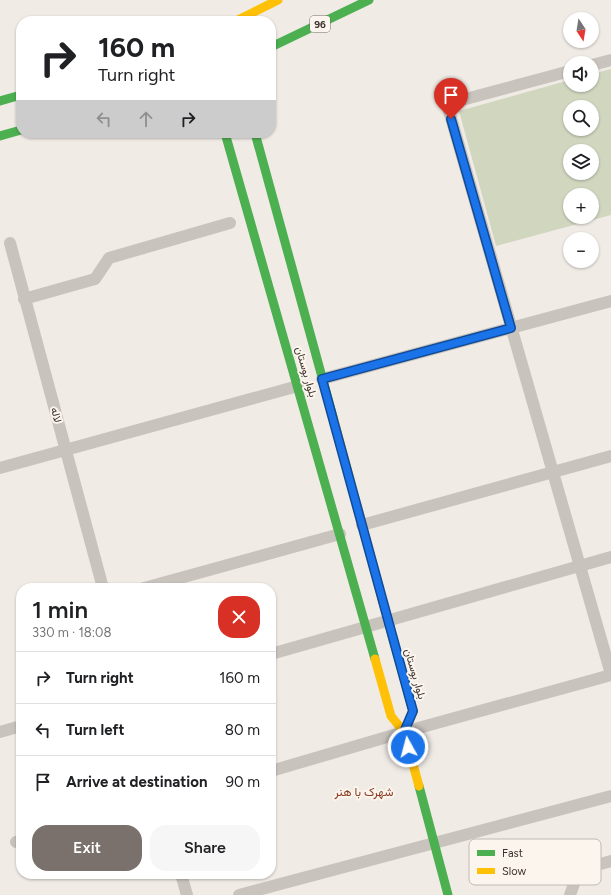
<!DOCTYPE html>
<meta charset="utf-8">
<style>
body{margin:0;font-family:Figtree,Vazirmatn,sans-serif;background:#f6f6f6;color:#202124;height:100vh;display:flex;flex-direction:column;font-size:15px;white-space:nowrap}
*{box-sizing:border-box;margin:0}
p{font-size:13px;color:#757577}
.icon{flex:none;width:22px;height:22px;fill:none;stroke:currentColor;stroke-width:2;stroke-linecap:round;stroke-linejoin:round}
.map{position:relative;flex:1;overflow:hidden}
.panel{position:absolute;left:16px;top:583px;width:260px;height:296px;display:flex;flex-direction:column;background:#fff;border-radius:16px;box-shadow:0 1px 3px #0004}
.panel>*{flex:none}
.banner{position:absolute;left:16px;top:16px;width:260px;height:122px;border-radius:16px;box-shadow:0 1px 3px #0004;background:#fff;color:#202124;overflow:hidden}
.needle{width:26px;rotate:168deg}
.fabs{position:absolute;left:563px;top:12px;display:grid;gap:8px}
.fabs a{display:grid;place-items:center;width:36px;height:36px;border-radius:50%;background:#fff;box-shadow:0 1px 3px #0004;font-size:20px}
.pin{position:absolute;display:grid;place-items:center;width:34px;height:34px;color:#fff;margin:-41px -17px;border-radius:50% 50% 50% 0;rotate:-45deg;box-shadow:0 0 4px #0007}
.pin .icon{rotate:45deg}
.me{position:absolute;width:44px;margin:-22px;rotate:353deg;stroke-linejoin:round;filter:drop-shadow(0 0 3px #0008)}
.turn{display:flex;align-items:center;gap:14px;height:84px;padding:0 16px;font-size:18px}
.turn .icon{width:52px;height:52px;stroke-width:2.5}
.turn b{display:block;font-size:28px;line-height:34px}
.lanes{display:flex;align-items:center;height:38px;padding:0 16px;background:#0003;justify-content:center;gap:20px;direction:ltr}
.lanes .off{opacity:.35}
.round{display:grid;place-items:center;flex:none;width:42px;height:42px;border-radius:16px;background:#f6f6f6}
.summary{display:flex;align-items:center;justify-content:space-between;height:68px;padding:0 16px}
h1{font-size:24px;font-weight:600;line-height:30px}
.button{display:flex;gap:8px;margin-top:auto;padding:8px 16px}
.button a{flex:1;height:46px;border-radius:16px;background:#7a716c;color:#fff;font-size:16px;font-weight:600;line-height:46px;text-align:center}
.button a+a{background:#f6f6f6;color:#202124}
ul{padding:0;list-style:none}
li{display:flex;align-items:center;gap:12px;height:52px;padding:0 16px;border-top:1px solid #e0e0e0}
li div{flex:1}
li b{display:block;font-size:15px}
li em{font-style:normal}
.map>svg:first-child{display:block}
.green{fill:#d1d6bf;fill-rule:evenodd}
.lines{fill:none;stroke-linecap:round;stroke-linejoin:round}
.street{stroke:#c9c3be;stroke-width:12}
.fast{stroke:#4caf50;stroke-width:9}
.slow{stroke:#ffc107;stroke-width:9}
.route-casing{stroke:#114b97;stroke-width:10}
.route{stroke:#1a73e8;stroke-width:7}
.labels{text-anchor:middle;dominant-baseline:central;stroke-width:4;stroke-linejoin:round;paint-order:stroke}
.shield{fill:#fbf5ee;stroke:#756b66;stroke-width:1}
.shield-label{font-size:10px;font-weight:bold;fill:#3b302b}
.street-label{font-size:11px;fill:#3b302b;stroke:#fbf5ee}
.neighbourhood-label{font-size:12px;fill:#8c3b22;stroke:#fbf5ee}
.key{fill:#fbf5ee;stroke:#c1bab4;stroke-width:1}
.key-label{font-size:11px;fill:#3b302b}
</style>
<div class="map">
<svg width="611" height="895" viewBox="0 0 611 895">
<rect width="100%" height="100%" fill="#f0ebe5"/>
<path class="green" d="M611,69V215L496,246L459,111L570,80V85H592V74ZM570,107H592V129H570ZM570,151H592V173H570ZM570,195H592V217H570Z"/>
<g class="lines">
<path class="street" d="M592,65L611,60
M570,71L447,104L611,674
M10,243L103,588
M24,299L95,279L109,258L230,223
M322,379L611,301
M0,468L298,386
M362,525L611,456
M144,588L340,534
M271,654L611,557
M0,732L21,726
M271,771L404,732L611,675
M16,842L21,841
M181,874L187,895
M239,895L611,796
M570,895L579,870L611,861"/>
<path class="fast" d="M271,47L369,0
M0,101L21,95
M225,133L375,659
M255,133L333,417
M0,136L21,130
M383,602L413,711L404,732
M419,786L448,895"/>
<path class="slow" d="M236,21L278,0
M333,417L383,602
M375,659L391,716L404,732L419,786"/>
</g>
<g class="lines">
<defs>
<path id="route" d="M408,747L404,732L413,711L322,379L511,328L451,119"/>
</defs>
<use href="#route" class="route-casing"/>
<use href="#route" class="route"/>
</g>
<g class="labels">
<rect class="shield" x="310" y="16" width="20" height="16" rx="3"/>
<g class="shield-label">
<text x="320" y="24">96</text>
</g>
<g class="street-label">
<text transform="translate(306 372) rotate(74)">بلوار بوستان</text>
<text transform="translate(56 415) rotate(75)">لاله</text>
<text transform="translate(415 674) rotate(74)">بلوار بوستان</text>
</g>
<g class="neighbourhood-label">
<text x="364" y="792">شهرک با هنر</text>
</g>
</g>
<rect x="469" y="839" width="132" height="46" rx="6" class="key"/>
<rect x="477" y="850" width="18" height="6" fill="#4caf50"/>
<rect x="477" y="868" width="18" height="6" fill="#ffc107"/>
<g class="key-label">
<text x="502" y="857">Fast</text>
<text x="502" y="875">Slow</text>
</g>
</svg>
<div class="fabs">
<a><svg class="needle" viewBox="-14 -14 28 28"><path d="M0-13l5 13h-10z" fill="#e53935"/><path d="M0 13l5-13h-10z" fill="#757577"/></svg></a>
<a><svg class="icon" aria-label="sound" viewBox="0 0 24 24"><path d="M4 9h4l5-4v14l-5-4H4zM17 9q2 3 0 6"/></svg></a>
<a><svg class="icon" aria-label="search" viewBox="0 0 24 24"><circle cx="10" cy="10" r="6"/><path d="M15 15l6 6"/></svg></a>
<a><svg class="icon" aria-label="layers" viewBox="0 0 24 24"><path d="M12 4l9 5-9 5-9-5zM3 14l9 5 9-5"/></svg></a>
<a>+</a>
<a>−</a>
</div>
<div class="pin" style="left:451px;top:119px;background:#d93025"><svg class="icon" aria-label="arrive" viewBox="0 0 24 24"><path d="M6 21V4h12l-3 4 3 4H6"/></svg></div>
<svg class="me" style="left:408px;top:747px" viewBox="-20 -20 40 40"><circle r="17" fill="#1a73e8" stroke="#fff" stroke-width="3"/><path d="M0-11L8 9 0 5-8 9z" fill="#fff"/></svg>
<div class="banner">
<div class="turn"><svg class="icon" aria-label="right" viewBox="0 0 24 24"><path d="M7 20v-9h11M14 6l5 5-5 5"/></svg><div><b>160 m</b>Turn right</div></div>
<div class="lanes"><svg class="icon off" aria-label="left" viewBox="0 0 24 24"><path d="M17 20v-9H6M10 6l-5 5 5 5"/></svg><svg class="icon off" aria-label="ahead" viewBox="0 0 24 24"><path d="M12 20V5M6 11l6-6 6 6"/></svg><svg class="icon" aria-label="right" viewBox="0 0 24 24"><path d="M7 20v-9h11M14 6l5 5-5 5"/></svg></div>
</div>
<section class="panel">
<div class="summary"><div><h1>1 min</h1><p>330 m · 18:08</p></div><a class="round" style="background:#d93025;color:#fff"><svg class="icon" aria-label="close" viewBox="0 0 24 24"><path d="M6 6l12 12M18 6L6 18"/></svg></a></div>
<ul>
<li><svg class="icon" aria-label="right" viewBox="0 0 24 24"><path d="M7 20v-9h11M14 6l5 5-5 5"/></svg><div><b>Turn right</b></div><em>160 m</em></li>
<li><svg class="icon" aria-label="left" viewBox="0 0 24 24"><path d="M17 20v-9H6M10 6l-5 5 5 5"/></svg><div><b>Turn left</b></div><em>80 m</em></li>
<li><svg class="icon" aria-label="arrive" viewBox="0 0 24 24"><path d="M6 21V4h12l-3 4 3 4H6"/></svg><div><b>Arrive at destination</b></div><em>90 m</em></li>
</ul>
<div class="button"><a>Exit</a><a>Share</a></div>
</section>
</div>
